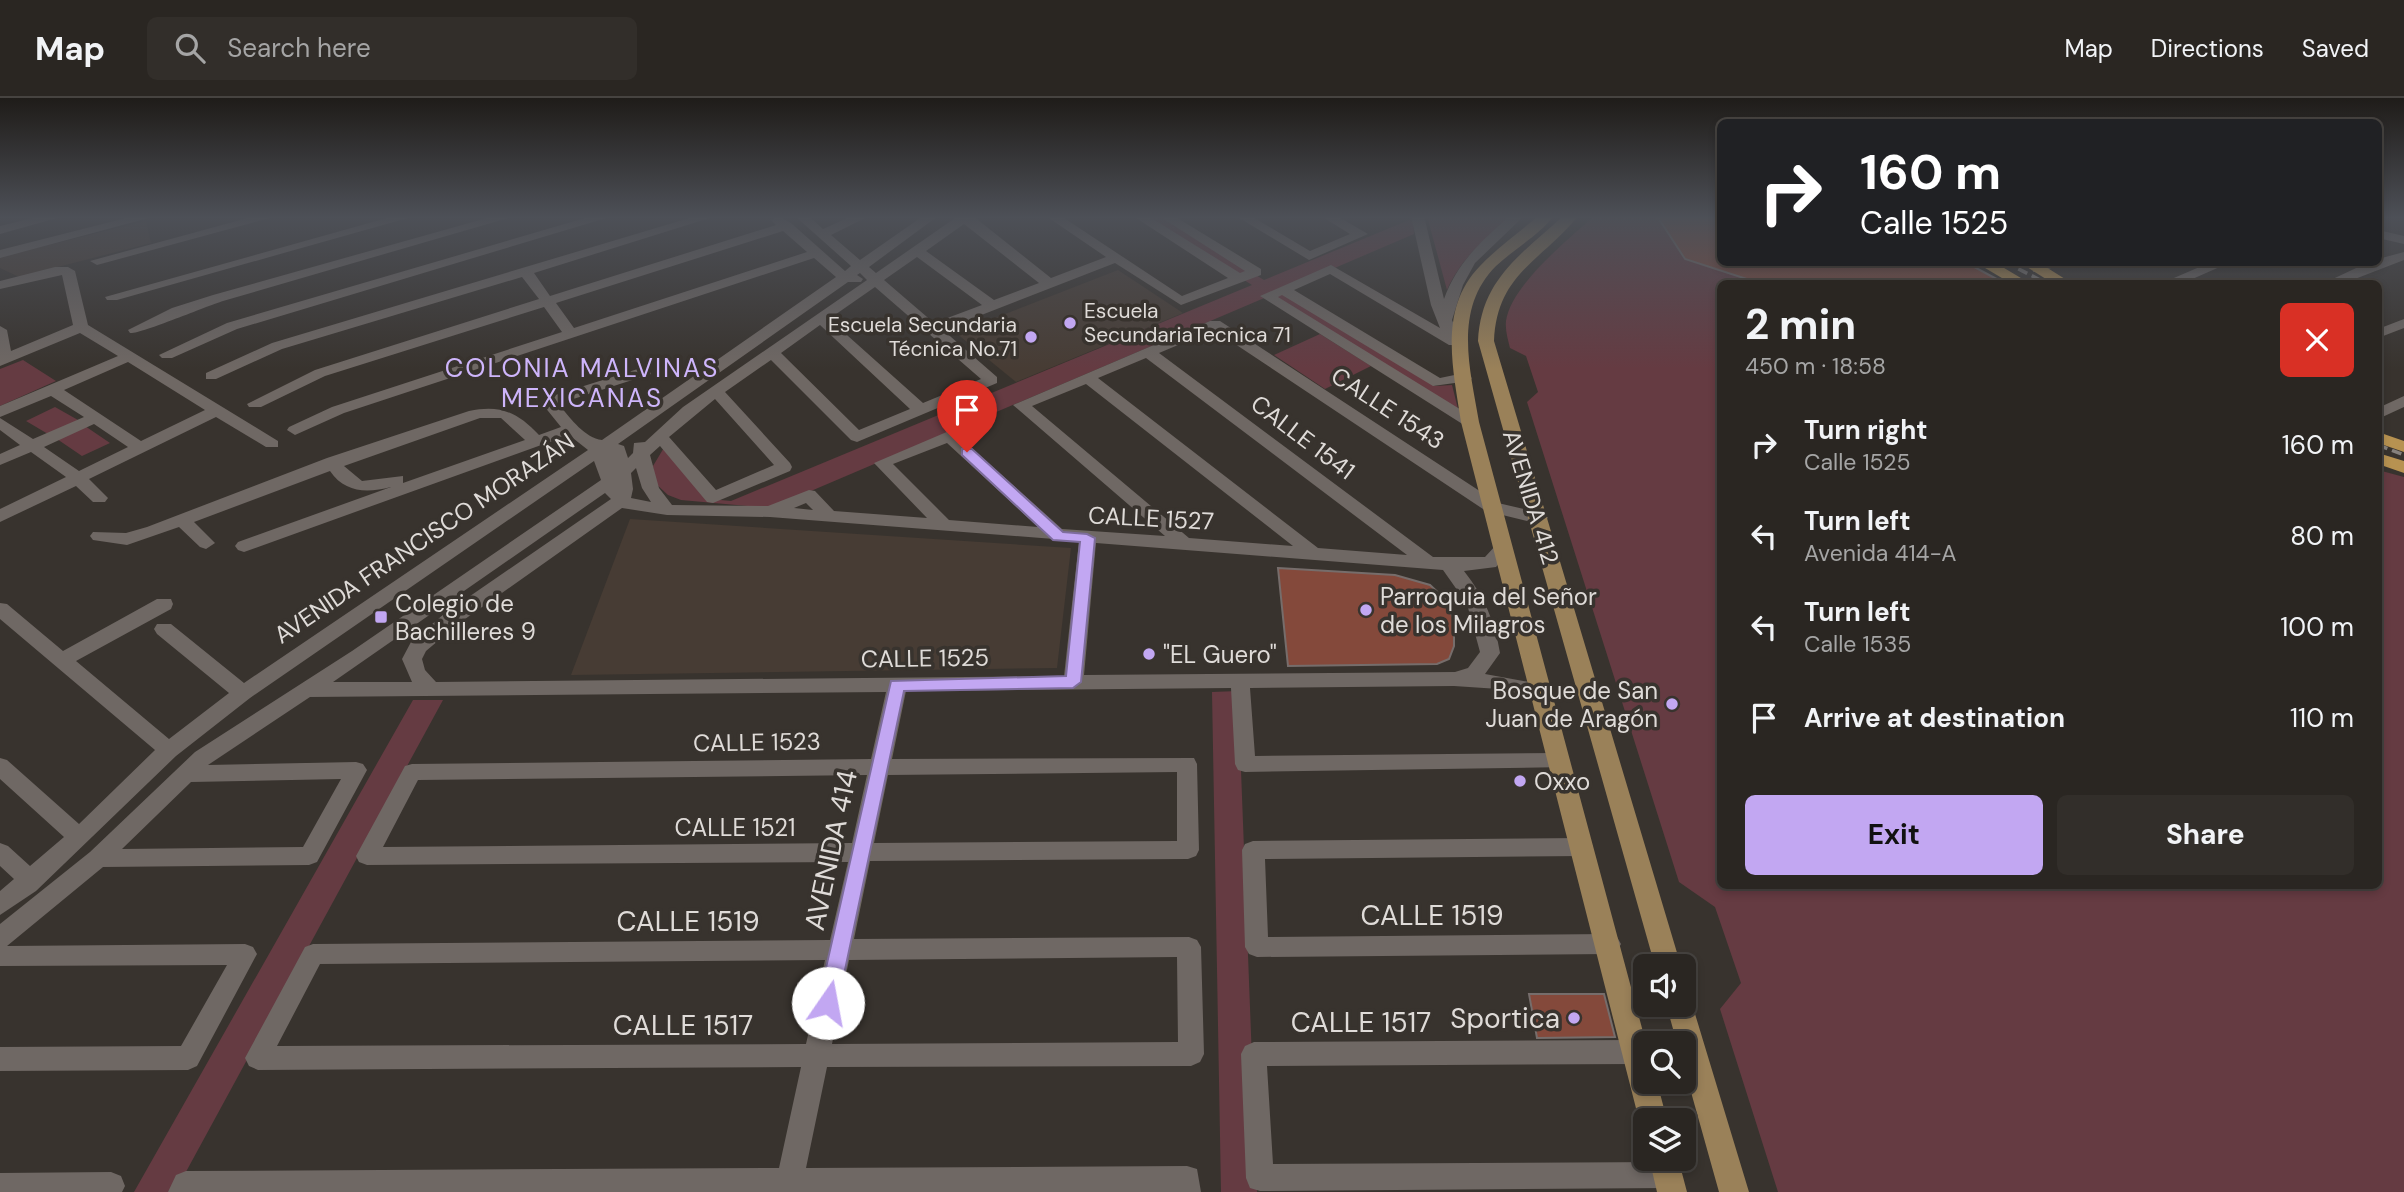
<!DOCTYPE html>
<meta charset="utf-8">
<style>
body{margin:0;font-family:"DM Sans",sans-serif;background:#322e2a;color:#f1f3f6;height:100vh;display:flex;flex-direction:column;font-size:26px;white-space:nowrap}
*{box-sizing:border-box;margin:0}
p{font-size:23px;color:#a5a5a5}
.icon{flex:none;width:38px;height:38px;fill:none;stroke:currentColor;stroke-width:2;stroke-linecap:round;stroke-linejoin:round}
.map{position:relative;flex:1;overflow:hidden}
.drawer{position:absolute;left:1717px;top:182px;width:665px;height:609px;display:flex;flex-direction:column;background:#2a2622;border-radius:10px;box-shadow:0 4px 10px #0003,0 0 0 2px #464340}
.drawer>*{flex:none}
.banner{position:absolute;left:1717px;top:21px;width:665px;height:147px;border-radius:10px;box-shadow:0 4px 10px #0003,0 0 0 2px #464340;background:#202124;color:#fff;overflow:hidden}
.controls{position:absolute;left:1633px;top:856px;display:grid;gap:14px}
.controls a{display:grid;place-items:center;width:63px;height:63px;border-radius:10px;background:#2a2622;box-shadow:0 4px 10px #0003,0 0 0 2px #464340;font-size:35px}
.pin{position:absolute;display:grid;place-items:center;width:60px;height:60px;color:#fff;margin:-72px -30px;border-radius:50% 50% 50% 0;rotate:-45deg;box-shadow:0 0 7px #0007}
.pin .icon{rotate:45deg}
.me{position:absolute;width:77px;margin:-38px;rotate:12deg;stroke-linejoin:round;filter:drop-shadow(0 0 5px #0008)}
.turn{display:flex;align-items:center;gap:24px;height:147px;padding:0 28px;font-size:32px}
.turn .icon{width:91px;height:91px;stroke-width:2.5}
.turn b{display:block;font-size:49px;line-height:60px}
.round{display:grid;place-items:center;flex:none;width:74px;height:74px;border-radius:10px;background:#322e2a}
.overview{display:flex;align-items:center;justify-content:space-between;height:119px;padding:0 28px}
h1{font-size:42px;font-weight:700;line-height:52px}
.cta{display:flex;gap:14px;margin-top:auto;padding:14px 28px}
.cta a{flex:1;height:80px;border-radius:10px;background:#c2a7f2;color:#111;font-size:28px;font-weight:700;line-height:80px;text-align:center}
.cta a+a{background:#322e2a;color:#f1f3f6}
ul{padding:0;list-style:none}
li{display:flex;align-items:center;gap:21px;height:91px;padding:0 28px}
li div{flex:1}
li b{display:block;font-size:26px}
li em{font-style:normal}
header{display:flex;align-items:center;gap:42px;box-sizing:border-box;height:98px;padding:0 35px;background:#2a2622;border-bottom:2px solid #464340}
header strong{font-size:33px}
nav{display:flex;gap:38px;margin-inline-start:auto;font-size:24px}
.search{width:490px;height:63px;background:#322e2a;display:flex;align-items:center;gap:18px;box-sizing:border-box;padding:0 24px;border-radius:10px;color:#a5a5a5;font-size:26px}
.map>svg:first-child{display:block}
.built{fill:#473c34}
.green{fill:#653b42}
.building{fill:#84493b;stroke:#766d6b;stroke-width:2}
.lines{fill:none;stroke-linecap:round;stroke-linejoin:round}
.minor{fill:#6f6864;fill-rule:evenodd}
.major{fill:#9a8159;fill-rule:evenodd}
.highway{fill:#b79251;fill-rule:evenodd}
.rail{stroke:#86817d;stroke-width:3.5;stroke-dasharray:10 5;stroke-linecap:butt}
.route{fill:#c2a7f2;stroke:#7e6d9d;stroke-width:2}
.poi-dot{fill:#c2a7f2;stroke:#38332e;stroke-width:2.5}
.labels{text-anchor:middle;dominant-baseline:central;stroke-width:7;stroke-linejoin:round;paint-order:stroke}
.far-poi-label{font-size:21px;fill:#dfdbd8;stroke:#38332e;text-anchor:start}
.street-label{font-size:24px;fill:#dfdbd8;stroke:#38332e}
.poi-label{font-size:24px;fill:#dfdbd8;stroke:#38332e;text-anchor:start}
.neighbourhood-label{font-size:26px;letter-spacing:2px;fill:#ceb5fb;stroke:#38332e}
.near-street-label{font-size:28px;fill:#dfdbd8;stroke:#38332e}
.near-poi-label{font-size:28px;fill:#dfdbd8;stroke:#38332e;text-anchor:end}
</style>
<header>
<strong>Map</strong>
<div class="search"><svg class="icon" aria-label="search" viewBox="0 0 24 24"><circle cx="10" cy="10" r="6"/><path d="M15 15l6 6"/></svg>Search here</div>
<nav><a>Map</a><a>Directions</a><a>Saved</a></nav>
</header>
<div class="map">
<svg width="2404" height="1094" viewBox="0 0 2404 1094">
<rect width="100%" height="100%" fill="#38332e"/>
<path class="built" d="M146,123L151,145L19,179L0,170V159Z
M1118,172L1183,215L1016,284L956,235Z
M630,421L1071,450L1057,570L571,577Z"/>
<path class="green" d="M1143,118H1160L1264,182L1409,122L1413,124L1414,136L1281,193L1435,288L1452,287L1459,315L1269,198L771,410L681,402L668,397L655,385L653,368L665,348L710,401L731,403L1252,187Z
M1427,118H1511C1485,141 1461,160 1447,192Z
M1594,118H1656L1684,161L1759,185L1720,186V788H2378V372L2404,379V1094H1778L1720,911L1741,885L1715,809L1679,784L1527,304L1538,294L1526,258L1510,250C1508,242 1505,232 1506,223C1511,187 1568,142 1594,118Z
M1320,236L1371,268L1325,291L1274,257Z
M23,262L56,283L0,308V271Z
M55,309L78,322L48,336L26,323Z
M85,328L110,345L82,358L57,341Z
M1238,593L1257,1094H1221L1212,594Z
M413,602H443L175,1094H134Z"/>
<path class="building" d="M1657,118H1720V164H1965L2006,186H1762L1685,161Z
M1278,470L1395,477L1430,487L1445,501L1454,522V548L1449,561L1437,566L1288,568Z
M1529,896H1604L1615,939L1537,940Z"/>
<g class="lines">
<path class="minor" d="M41,118H64L0,136V128Z
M134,118H156L0,160V152Z
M255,118H277L97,167L90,163Z
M394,118H415L117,202H107L105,199Z
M494,118H515L223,203C207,208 138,237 130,235L128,232L172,210L213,197Z
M592,118H613L237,231L172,260H162L159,257L227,225Z
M696,118H716L534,175L550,198L776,127L771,122L778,118L791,125L845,173L851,168L795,118H809L823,131L852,118H869L831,137L860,162L923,118H938L869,169L876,175L958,118H973L1051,180L1106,159L1046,118H1061L1182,198L1228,180L1133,118H1148L1240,175L1245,173L1159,118H1174L1261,171V177L1181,207L1115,165L943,232L997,279V285L857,344L851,342L771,262L725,294L790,365L792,369L790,373L713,405L707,404L660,348L650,357L659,390L672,407L768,408L809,392L815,393L834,413L927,420L874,365L949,333L955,335L1062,431L1165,438L1013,307L1210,223H1220L1498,405L1545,416L1548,420L1539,426L1486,413L1214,232L1159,255L1433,459H1485L1497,446H1509L1512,450L1496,469L1464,473C1484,498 1495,524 1500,555L1485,576L1540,586L1547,588L1550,593L1547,598L1540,600L1499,591L1454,588L1250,590L1255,658L1560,655L1567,657L1570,663L1567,669L1245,674L1238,672L1235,666L1231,590L906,593L892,661L1194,660L1197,666L1199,752L1196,758L1188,761L870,763L854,841L1189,839L1197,842L1201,849L1204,956L1200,964L1191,968L827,969L806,1070L1187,1068L1197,1071L1201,1094H168L176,1077L186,1073L779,1070L801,969L258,972L249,968L245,960L305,849L313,846L830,842L848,764L367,767L359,764L356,758L405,668L412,666L871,661L886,594L310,599L208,667L356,664L363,666L367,672L317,764L309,767L103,769L7,848L245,846L253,849L257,856L197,968L188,972L0,973V949L181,948L227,867L0,868V826L90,754L195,654L352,553L601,382L594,363L250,600L176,658L36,793L0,817V793L14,781L0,768V745L8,748L30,768L64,739L0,681V660L7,662L79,726L155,652L0,521V505L7,506L63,553L157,501H171L173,506L171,511L76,563L169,641L229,595L157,536L154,531L157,526H171L244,585L588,352L569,337L244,454L238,452L235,448L238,444L391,389C367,395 345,395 330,373L194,424L215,445L206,451L200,449L179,429L127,447L93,442L90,438L93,434L126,435L147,429L327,360L469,313C501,306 518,315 539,337L561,329L544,308L552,298L641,270H651V276L564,304L560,308C571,321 585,340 602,342L836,179L814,160L344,315L295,337L287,332L289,329L332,309L562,234L544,209L325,278L261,309H249L247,306L315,272L539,201L522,179L282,251L216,281H206V275L272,245ZM964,126L1039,185L994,202L926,153ZM783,133L807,154L574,230L556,205ZM917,159L982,207L934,225L884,182ZM860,175L867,182L683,309L645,344L634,345L633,355L628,360L624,348L618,346L848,184H861L863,181L857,177ZM875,189L981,281L923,305L829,221ZM820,227L910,311L859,332L781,255ZM1146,260L1407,457L1318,450L1098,280ZM1086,286L1293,448L1189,440L1032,308ZM715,301L774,367L716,392L669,339ZM480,320H501L525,342L403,385V378L362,383L344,368ZM947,345L1038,429L949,422L893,366ZM636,370L642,390L651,404L631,400L633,391L631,375ZM605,395L611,401L444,516L411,544L402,561L412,584H333ZM806,405L813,412L794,410ZM622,410L667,417L770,419L1079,443L1064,578L436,584L425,572L422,561L426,553L458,526ZM1096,445L1443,472L1467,506L1480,554L1468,570L1455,574L1084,577ZM1177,674V743L874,745L888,677ZM867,677L852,745L383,749L418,682ZM341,681L303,749L122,751L191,684ZM1177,859L1178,944L832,946L849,862ZM825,862L806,946L277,948L320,866Z
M1236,118H1251L1310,153L1350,136L1321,118H1337L1368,136L1309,162Z
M1411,118H1424L1444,201C1457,165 1481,143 1510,118H1524L1475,165L1463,187L1452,222L1461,244L1459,247H1449L1330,176L1294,192L1440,280L1464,275L1472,280L1469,283L1433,288L1282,197L1278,199L1476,321V327H1464L1260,198L1331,167L1440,230L1431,207Z
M2378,132L2404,138V146L2378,140Z
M2404,154V162L2342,186H2322L2369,164H2378V161Z
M2043,164H2063L2043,174H2033V168Z
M2211,164H2231L2181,186H2160Z
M55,169H68L75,173L88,227L278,343V349H266L216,319L89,381L108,400L105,404H93L76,388L0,424V411L66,379L31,354L0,367V356L20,347L0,332V320L33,341L84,319L51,298L0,319V308L118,258L80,235L0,268V228L7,232L11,253L73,227L62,177L0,191V183ZM128,264L205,312L141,343L64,292ZM94,326L128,349L79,373L44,349Z
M2404,221V230L2378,240V231Z
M2404,298V309L2378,321V310Z
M1582,740L1590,743L1593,749L1590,755L1582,758L1265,761L1268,839L1609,836L1617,839L1621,846L1617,853L1609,856L1257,859L1249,856L1245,849L1242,752L1245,746L1253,743Z
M1635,942L1645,948L1644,962L1635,966L1267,968L1273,1066L1668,1064L1678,1068L1682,1077L1678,1086L1668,1090L1260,1093L1250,1090L1246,1080L1241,956L1245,948L1254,944Z
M111,1074L121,1078L125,1088L122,1094H0V1075Z"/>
<path class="major" d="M1538,118H1554C1538,138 1514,151 1496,168C1453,211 1470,271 1479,324L1646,945L1645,984H1657L1667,1022H1645V1033L1639,1022L1461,324C1453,270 1438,211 1480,168C1498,149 1519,135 1538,118Z
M1563,118H1578C1541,164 1497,175 1494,243L1681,868H1655L1478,243C1481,181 1521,157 1563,118Z
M1684,896L1688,897L1692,906L1749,1094H1719L1684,969V945H1677L1666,906H1684Z
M1649,1060H1678L1687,1094H1657Z"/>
<path class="highway" d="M1975,164H1994L2031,186H2012Z
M2019,164H2038L2073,186H2054Z
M2378,334L2404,343V354L2378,345Z
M2378,355L2404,363V375L2378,366Z"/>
<path class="rail" d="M2005,164L2048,186
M2378,347L2404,357"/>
</g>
<linearGradient id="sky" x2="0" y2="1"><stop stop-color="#1f1c19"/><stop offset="0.44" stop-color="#4d5057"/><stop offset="1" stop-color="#4d5057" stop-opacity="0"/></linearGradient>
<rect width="2404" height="271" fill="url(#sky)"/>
<path class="route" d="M962,351H972L1063,434L1087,436L1095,440L1081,584L1073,590L904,593L838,905L835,911L828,914L821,911L818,905L891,583L1066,578L1080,444L1053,442L962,357Z"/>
<g class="poi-dot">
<circle cx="1070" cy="225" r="7"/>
<circle cx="1031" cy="239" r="7"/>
<circle cx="1366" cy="512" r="7"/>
<rect x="374" y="512" width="14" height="14" rx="3.5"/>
<circle cx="1149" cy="556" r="7"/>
<circle cx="1672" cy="606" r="7"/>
<circle cx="1520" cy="683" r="7"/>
<circle cx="1574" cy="920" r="7"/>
</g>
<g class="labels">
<g class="far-poi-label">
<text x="1084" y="213">Escuela<tspan x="1084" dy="24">SecundariaTecnica 71</tspan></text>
<text x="1017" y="227" text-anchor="end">Escuela Secundaria<tspan x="1017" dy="24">Técnica No.71</tspan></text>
</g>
<g class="street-label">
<text transform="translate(1388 310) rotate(33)">CALLE 1543</text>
<text transform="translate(1303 339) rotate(37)">CALLE 1541</text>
<text transform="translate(1531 399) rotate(73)">AVENIDA 412</text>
<text transform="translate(1151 420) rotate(3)">CALLE 1527</text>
<text transform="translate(424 440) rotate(-34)">AVENIDA FRANCISCO MORAZÁN</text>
<text transform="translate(925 560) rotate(-1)">CALLE 1525</text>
<text transform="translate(757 644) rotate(-1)">CALLE 1523</text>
<text x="735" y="729">CALLE 1521</text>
</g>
<g class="poi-label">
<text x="1380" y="498">Parroquia del Señor<tspan x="1380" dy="28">de los Milagros</tspan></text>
<text x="395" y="505">Colegio de<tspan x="395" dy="28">Bachilleres 9</tspan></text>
<text x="1163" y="556">"EL Guero"</text>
<text x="1658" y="592" text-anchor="end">Bosque de San<tspan x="1658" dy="28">Juan de Aragón</tspan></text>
<text x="1534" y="683">Oxxo</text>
</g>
<g class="neighbourhood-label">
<text x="582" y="270">COLONIA MALVINAS<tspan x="582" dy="30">MEXICANAS</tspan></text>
</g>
<g class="near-street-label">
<text transform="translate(831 752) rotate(-78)">AVENIDA 414</text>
<text x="1432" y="817">CALLE 1519</text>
<text x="688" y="823">CALLE 1519</text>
<text x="1361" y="924">CALLE 1517</text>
<text x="683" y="927">CALLE 1517</text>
</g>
<g class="near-poi-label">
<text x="1560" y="920">Sportica</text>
</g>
</g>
</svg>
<div class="controls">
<a><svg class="icon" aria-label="sound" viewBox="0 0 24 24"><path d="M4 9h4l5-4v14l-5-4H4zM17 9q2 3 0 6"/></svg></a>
<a><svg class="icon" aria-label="search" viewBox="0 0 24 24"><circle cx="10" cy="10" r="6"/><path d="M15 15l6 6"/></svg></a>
<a><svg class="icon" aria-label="layers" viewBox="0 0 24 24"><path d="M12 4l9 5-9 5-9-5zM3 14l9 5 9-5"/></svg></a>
</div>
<div class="pin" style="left:967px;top:354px;background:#d93025"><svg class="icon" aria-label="arrive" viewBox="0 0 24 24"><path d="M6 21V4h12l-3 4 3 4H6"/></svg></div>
<svg class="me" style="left:828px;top:905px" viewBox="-20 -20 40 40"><circle r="19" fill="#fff"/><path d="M0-13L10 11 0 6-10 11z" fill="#c2a7f2"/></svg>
<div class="banner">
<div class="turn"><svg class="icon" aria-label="right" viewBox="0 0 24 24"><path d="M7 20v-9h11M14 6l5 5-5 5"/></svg><div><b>160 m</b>Calle 1525</div></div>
</div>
<section class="drawer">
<div class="overview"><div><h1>2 min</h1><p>450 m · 18:58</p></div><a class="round" style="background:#d93025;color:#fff"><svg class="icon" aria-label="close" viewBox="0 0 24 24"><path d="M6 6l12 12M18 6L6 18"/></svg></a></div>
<ul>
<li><svg class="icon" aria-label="right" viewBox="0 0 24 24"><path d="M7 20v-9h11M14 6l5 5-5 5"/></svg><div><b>Turn right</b><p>Calle 1525</p></div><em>160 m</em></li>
<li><svg class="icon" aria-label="left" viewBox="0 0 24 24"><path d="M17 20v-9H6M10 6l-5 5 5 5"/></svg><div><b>Turn left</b><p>Avenida 414-A</p></div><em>80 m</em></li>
<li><svg class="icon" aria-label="left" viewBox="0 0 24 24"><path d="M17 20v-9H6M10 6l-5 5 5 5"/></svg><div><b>Turn left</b><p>Calle 1535</p></div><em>100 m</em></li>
<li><svg class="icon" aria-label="arrive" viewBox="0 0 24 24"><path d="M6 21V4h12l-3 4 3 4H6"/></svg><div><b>Arrive at destination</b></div><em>110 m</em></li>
</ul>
<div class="cta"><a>Exit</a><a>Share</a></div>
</section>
</div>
